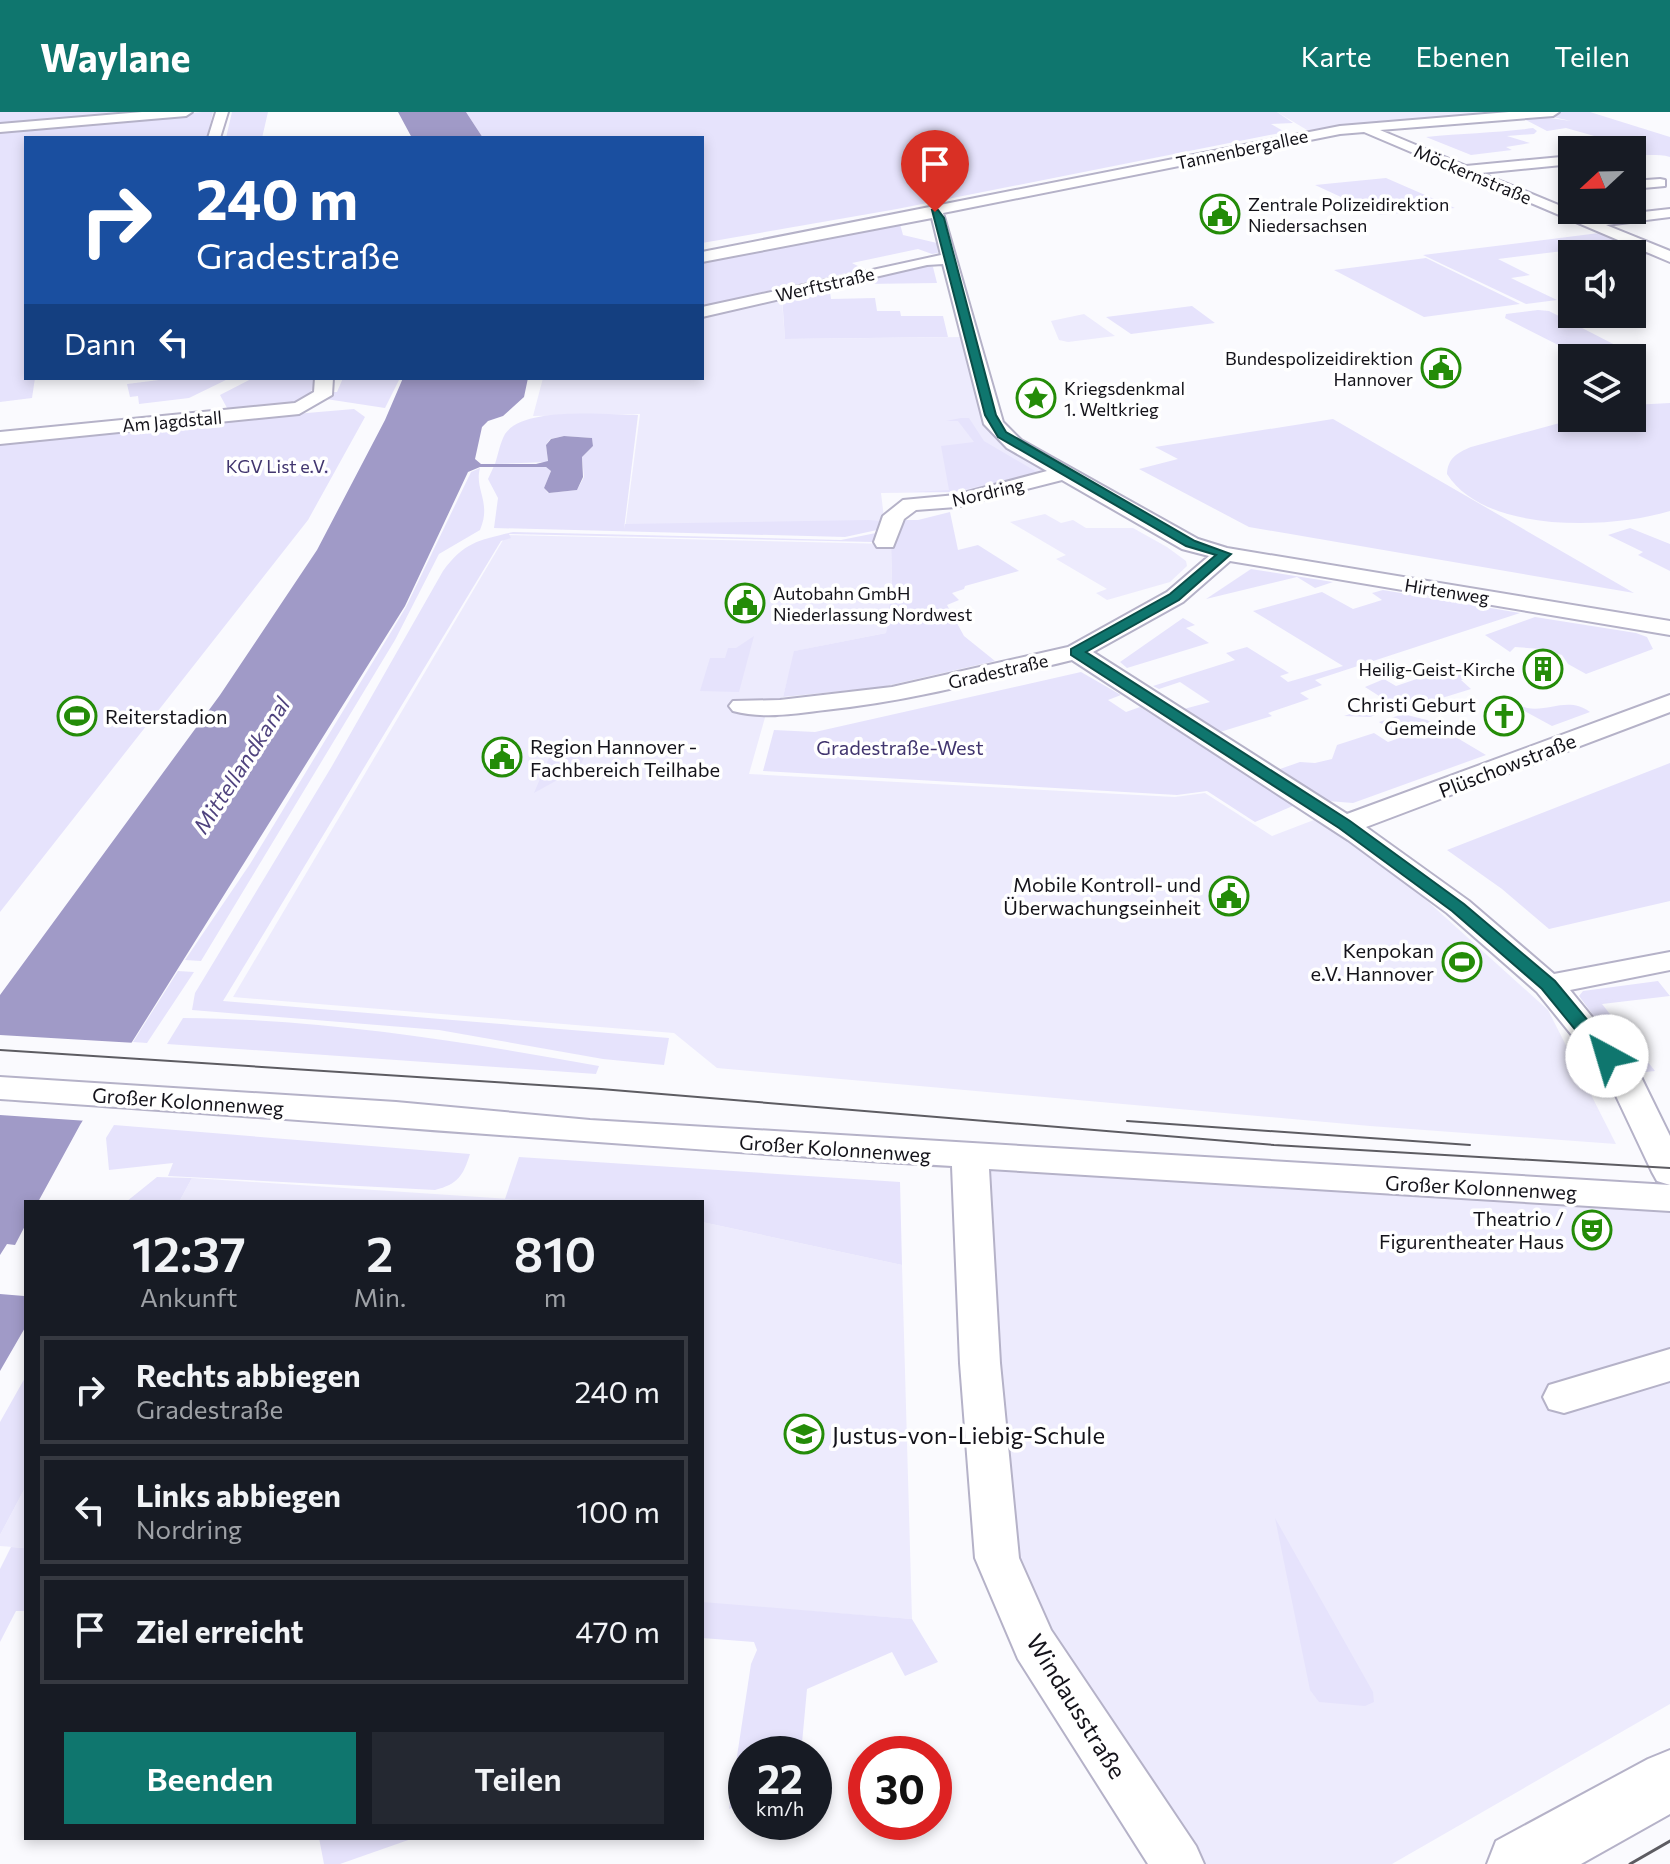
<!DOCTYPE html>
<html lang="de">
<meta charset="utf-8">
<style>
body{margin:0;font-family:Commissioner,sans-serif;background:#242831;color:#f1f3f6;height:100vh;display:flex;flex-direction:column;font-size:30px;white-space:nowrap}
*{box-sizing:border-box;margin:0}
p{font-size:26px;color:#9ea1a6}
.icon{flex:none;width:44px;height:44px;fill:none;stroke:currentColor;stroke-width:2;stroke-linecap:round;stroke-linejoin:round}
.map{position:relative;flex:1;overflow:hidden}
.details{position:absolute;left:24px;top:1088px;width:680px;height:640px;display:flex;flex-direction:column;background:#171b24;border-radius:0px;box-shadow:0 4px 12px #0003}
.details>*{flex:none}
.hud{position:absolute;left:24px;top:24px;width:680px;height:244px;border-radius:0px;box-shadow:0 4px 12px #0003;background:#1a4fa0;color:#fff;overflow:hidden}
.needle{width:52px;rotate:248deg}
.tools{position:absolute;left:1558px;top:24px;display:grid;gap:16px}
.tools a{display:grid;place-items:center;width:88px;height:88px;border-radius:0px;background:#171b24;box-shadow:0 4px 12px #0003;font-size:40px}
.speed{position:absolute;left:728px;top:1624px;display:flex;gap:16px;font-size:40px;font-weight:700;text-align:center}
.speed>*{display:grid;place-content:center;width:104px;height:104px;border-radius:50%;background:#171b24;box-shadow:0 4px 12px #0003;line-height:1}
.speed small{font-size:20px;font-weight:400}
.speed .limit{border:12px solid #d22;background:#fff;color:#111}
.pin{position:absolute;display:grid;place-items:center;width:68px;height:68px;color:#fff;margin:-82px -34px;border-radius:50% 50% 50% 0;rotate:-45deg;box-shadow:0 0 8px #0007}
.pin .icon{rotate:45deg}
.me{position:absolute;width:88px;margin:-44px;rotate:321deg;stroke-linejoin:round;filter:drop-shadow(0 0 6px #0008)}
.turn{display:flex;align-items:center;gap:28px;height:168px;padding:0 40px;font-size:36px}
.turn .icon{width:104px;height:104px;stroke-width:2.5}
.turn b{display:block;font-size:56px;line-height:68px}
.then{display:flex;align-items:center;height:76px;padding:0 40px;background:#0003;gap:16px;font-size:30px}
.eta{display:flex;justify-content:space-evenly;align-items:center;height:136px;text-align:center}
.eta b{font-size:48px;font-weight:600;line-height:56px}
.primary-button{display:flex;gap:16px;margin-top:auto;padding:16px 40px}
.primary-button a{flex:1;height:92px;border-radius:0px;background:#0f766e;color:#fff;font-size:32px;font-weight:600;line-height:92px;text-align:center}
.primary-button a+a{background:#242831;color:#f1f3f6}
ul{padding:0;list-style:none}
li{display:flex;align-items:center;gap:24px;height:108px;margin:0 16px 12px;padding:0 24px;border:4px solid #363941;border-radius:0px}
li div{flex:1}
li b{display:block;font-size:30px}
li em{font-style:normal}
header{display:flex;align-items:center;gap:48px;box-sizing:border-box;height:112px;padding:0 40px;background:#0f766e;color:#fff}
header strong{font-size:38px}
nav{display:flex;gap:44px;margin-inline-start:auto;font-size:28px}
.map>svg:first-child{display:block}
.built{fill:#edebfd}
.green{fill:#e6e3fc}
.water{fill:#a09ac7}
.pier{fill:#fafafe}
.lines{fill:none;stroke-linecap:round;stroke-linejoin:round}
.minor-casing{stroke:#b5b2c8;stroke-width:4}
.major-casing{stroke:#b5b2c8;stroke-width:4}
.minor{fill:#fff;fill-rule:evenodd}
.major{fill:#fff;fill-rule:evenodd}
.tram-far1{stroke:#5d5c62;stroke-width:2}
.tram{stroke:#5d5c62;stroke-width:3}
.route{fill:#0f766e;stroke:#0a4d48;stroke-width:2}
.labels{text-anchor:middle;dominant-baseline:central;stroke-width:7;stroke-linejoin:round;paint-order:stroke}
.far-street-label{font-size:18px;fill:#14131a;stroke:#fff}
.far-poi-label{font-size:18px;fill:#14131a;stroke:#fff;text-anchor:start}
.far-park-label{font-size:18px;fill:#42366f;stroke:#fff}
.poi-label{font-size:20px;fill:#14131a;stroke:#fff;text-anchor:end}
.park-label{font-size:20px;fill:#42366f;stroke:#fff}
.street-label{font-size:20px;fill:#14131a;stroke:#fff}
.water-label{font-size:22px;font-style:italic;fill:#4f437e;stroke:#fff}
.near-poi-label{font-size:24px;fill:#14131a;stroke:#fff;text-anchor:start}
.near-street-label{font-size:24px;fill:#14131a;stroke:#fff}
</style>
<header>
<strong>Waylane</strong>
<nav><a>Karte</a><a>Ebenen</a><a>Teilen</a></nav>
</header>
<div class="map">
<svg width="1670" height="1752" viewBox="0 0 1670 1752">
<rect width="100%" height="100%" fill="#fafafe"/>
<path class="built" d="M1277,0H1530L1325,20L1307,18Z
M781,176L785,227L962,225L985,305L1001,330L1042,355L1045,360L968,380L881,381L885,414L625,417L640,302L533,304L543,266H702V194Z
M1084,202L1115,224L1068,230L1059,228L1051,209Z
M1045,402L1061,411L1073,408L1086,416H1133L1167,435L1186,449L1187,454L1170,470L1107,488L1096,481L1107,477L1056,447L1066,443L1010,410Z
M506,423L891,432L892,470L886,521L795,539L783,585L766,602L749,662L1175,685L1205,681L1272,724L1319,706L1394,759L1548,898L1616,1032L1370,1014L717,956L674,921L233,885Z
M970,1045L1670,1086V1592L1392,1752H1178L997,1446Z
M192,1066L557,1090H179Z
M702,1110L902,1153L912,1507L702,1491Z
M26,1374V1436L0,1434V1423Z"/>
<path class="green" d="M0,0H142L0,13Z
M202,0H213L207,26H26V266H35L32,286L0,290V19Z
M232,0H268L262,26H226Z
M466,0H1277L1293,11L1271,12L1285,20L897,97L702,131V26H483Z
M1530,0H1590L1670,25V45C1657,41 1645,45 1632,41V38H1623L1633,35L1566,16L1547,19L1524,7L1543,5L1571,9Z
M1533,16L1537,19L1534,22L1507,24L1530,31L1506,35L1512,38L1471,43L1426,25C1463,21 1497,21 1533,16Z
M1386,66L1455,96L1380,103L1315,73Z
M900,112L903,123L937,131L938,141L932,142L918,137L852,151L864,157L702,194V147Z
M1599,121L1652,142L1632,145V142L1604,134L1498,147L1530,163L1511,166L1557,188L1526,192L1423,143Z
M1426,146L1520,192L1424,205L1334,158Z
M924,154L933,155L937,171L864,172L865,166Z
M829,174L831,187L875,186L877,199H900L901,204H943L948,225L785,227L782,184Z
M1192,194L1215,211L1131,222L1106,205Z
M1538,198L1549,199L1623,237L1580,244L1505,206L1506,202Z
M175,266H230L189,286L139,292L138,284L130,285L127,272Z
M253,266H315C314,302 253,298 226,301L227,296L220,283Z
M343,266H400L385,296L326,287L330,280H337Z
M1670,291V399C1611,417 1485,422 1447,362C1448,346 1457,341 1471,335L1578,306H1632V293Z
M354,297L365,305L308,408L0,800V327Z
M638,303L624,417L625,412L869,408L880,409L877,418L845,425L494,416L498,386L488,367L494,354L546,355L551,359L544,376L548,381L577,378L584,365L582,345L593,334L592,326L564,324L550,327L546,333L548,350L495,352C498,343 500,331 505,322C523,294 607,303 638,303Z
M961,306H969L984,329L1037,360L955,380H913L949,378L941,334L974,330L958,309H946Z
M1333,307L1634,481L1249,415L1139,357L1178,347L1155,335Z
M480,356C474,378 492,390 480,418L439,442L395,528L201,849L185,848L250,752L388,525L406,495L471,360Z
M950,400L958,438L978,433L1019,459L965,474L964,477L952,481L959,488L947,493L964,524L995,549L882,575L783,585L794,539L886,521L892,470L891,432L898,408H918Z
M1630,416L1670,432V459L1638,443L1643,440L1608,423Z
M513,420L841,428L876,421L873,430L509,422L511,426L501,429L223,889L669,926L664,953L603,947L439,918L192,898L195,881L332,654L443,459C464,430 479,428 513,420Z
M1251,457L1257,458L1333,470L1315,476L1297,465L1206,487Z
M1383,478L1520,501L1315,568L1322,573L1300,581L1309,587L1268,601L1272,604L1220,620L1184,597L1210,590L1180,570L1159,577L1153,574L1235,548L1226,541L1247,535L1289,561L1280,564L1288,570L1343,554L1253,499L1322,480L1353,497L1382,488L1372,481Z
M1535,505L1636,521L1647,525L1653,537L1586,562L1568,552L1562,543L1541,537L1515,535L1510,540L1485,523Z
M1183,506L1195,513L1186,516L1209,531L1127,556L1120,550Z
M754,524L739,580L700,579L710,546H725L728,536H736Z
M1446,557L1455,563L1473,557L1481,561L1461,568L1471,577L1429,590L1419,588L1370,605L1344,604L1387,589L1365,575L1384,567L1396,574Z
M1081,560L1121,583L1108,588L1126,600L1140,595L1295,693L1255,710L1207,679L1177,683L763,659L774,618L815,620Z
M1503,585C1512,587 1519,594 1527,596C1550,600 1568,584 1590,600L1552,614L1506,589L1492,594L1486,591Z
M1403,602L1427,608L1486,643L1353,691L1328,689L1280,657L1300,650L1315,651L1332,647L1337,633L1374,621L1388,630L1402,625L1379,610Z
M586,640L578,661H570L534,681L551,641Z
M1670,651V789L1549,817L1502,777L1447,738Z
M178,859L194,860L147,931L133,930Z
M1658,869L1670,884L1602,892L1655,959L1636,961L1579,884L1583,879Z
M183,906C323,907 461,929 599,954L596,962L167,932Z
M114,1013L470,1042C463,1064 458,1072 435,1078L168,1064L173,1051L109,1058L106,1026Z
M519,1045L900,1070L902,1153L702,1110V1090H557L505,1087Z
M157,1065L192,1066L179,1090H126Z
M26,1264V1374L0,1423V1310Z
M1275,1406L1373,1580L1374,1590L1365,1594L1319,1590L1310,1578Z
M11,1435L26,1436V1499H16L0,1530V1457Z
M702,1490L912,1507L938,1550L905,1564L892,1540L807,1577L801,1642H746V1690L729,1697L751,1552L757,1538L754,1530L702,1526Z
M319,1726H414L340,1752H324Z"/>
<path class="water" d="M398,0H466L483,26H412Z
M403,266H528L524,285L503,304L488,309L482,315L475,347L481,352H536L548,349L546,333L551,327L564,324L592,326L593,334L582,345L583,365L577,378L549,381L544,376L551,359L546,355H480L468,360L405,494L80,1013L38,1090H26V1112L15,1133L7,1132L0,1143V883L220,583L317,438L385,308Z
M26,1180V1214L0,1259V1182L24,1184Z"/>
<path class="pier" d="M0,923L136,931L88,1009L0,1003Z"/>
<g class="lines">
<defs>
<path id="minor" d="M142,0H192L186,4L0,20V12Z
M216,0H228L220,26H208Z
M1509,0H1559L1553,4L1380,18L1466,54L1572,44V52L1481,61L1590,106L1670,97V105L1606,113L1670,139V150L1364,20L1340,22L943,101L1003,310L1021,328L1198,427L1227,436L1670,509V523L1230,449L1183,490L1093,540L1347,702L1670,583V600L1366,715L1469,789L1554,862L1670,840V858L1570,878L1641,965L1670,1024V1073L1657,1069L1652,1060L1609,969L1537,880L1447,801L1348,728L1072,548C990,568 909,589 825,598C794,602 763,607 733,599L729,594L733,589L780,588L892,575L1068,535L1167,480L1209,444L1182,437L1062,368L956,395L916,398L904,407L893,435H877L874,430L883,404L903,388L956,383L1047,359L1007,336L984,312L943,152L927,153L702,205V195L941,143L932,106L702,150V140L1340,14Z
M1660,67L1665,68V74L1632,77V69Z
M315,266H333L332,283L299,302L0,332V320L295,291L314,280Z
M0,965L396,990L590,1008L1670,1073V1099L989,1057L1000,1251L1019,1446L1051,1518L1196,1734L1204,1752H1148L1018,1547L975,1446L960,1251L952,1054C635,1035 318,1008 0,987Z
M1670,1237V1269L1564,1301L1549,1297L1543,1285L1549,1273Z"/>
<path id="major" d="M1670,1638V1702L1581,1752H1487L1496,1729L1648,1647Z"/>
</defs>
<use href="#minor" class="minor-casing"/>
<use href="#major" class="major-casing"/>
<use href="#minor" class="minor"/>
<use href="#major" class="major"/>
<path class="tram-far1" d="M0,938L601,977L1274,1033L1670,1056
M1127,1009L1470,1033"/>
<path class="tram" d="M1630,1752L1670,1729"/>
</g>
<path class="route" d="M932,98H938L944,106L996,303L1006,320L1195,429L1231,442L1179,488L1086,540L1350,709L1464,792L1555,869L1614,940L1617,944L1614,948H1600L1542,877L1452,799L1339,716L1071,543V537L1170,482L1216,443L1186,434L998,325L985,303Z"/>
<defs>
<symbol id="civic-ring" viewBox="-11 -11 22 22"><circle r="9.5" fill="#fff" stroke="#248c08" stroke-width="1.5"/><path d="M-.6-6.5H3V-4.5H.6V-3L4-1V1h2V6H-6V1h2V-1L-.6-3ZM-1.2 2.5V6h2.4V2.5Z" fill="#248c08"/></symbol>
<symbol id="sight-ring" viewBox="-11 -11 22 22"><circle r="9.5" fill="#fff" stroke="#248c08" stroke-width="1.5"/><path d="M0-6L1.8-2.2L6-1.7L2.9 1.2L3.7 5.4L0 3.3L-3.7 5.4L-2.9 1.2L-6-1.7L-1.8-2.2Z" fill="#248c08"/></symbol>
<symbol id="building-ring" viewBox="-11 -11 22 22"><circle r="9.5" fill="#fff" stroke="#248c08" stroke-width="1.5"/><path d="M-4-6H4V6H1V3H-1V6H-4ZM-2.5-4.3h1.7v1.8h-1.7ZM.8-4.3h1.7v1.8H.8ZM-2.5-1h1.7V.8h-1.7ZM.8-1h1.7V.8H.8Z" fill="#248c08"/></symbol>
<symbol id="stadium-ring" viewBox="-11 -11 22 22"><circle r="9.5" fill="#fff" stroke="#248c08" stroke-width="1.5"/><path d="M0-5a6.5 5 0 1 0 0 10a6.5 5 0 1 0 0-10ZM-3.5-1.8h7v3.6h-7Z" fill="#248c08"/></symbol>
<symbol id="church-ring" viewBox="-11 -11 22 22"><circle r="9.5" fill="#fff" stroke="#248c08" stroke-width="1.5"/><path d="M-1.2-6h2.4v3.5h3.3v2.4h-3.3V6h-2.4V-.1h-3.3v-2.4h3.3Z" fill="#248c08"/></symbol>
<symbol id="theatre-ring" viewBox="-11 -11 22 22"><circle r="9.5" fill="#fff" stroke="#248c08" stroke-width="1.5"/><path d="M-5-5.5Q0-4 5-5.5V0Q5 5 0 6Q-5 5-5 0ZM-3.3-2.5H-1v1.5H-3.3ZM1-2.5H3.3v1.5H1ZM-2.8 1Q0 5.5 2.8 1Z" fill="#248c08"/></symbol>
<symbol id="university-ring" viewBox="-11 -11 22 22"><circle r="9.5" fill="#fff" stroke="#248c08" stroke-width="1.5"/><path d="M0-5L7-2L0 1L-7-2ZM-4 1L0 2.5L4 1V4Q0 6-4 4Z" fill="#248c08"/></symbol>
</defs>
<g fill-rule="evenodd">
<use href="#civic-ring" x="1198" y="80" width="44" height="44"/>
<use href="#civic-ring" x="1419" y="234" width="44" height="44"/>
<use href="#sight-ring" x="1014" y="264" width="44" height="44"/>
<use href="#civic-ring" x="723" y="469" width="44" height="44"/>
<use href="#building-ring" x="1521" y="535" width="44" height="44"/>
<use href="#stadium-ring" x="55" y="582" width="44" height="44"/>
<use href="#church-ring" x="1482" y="582" width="44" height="44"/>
<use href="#civic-ring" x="480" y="623" width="44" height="44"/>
<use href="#civic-ring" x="1207" y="762" width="44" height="44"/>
<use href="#stadium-ring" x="1440" y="828" width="44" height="44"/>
<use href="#theatre-ring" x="1570" y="1096" width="44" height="44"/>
<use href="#university-ring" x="782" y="1300" width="44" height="44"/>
</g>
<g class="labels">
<g class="far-street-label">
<text transform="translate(1242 37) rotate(-12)">Tannenbergallee</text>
<text transform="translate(1473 62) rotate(23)">Möckernstraße</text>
<text transform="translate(825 172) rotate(-13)">Werftstraße</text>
<text transform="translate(172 309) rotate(-5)">Am Jagdstall</text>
<text transform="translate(988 380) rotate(-13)">Nordring</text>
<text transform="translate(1447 479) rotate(9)">Hirtenweg</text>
<text transform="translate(998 559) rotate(-13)">Gradestraße</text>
</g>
<g class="far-poi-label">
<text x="1248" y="92">Zentrale Polizeidirektion<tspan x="1248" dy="21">Niedersachsen</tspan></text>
<text x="1413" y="246" text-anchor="end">Bundespolizeidirektion<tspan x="1413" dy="21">Hannover</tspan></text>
<text x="1064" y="276">Kriegsdenkmal<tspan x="1064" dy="21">1. Weltkrieg</tspan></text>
<text x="773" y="481">Autobahn GmbH<tspan x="773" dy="21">Niederlassung Nordwest</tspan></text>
<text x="1515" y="557" text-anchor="end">Heilig-Geist-Kirche</text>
</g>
<g class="far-park-label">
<text x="277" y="354">KGV List e.V.</text>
</g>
<g class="poi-label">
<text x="1476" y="592">Christi Geburt<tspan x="1476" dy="23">Gemeinde</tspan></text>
<text x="105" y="604" text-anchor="start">Reiterstadion</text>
<text x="530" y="634" text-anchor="start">Region Hannover -<tspan x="530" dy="23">Fachbereich Teilhabe</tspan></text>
<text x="1201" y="772">Mobile Kontroll- und<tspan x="1201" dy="23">Überwachungseinheit</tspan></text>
<text x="1434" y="838">Kenpokan<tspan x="1434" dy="23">e.V. Hannover</tspan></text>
<text x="1564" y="1106">Theatrio /<tspan x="1564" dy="23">Figurentheater Haus</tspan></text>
</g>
<g class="park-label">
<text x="900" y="635">Gradestraße-West</text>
</g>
<g class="street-label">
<text transform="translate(1507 653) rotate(-21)">Plüschowstraße</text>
<text transform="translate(188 989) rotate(4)">Großer Kolonnenweg</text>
<text transform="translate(835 1036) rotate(4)">Großer Kolonnenweg</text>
<text transform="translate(1481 1075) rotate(3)">Großer Kolonnenweg</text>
</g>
<g class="water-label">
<text transform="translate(241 653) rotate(-57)">Mittellandkanal</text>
</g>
<g class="near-poi-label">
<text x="832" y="1322">Justus-von-Liebig-Schule</text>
</g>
<g class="near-street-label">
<text transform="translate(1077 1594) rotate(58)">Windausstraße</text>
</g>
</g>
</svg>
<div class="tools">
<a><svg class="needle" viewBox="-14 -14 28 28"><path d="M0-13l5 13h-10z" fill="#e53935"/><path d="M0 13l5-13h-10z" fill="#9ea1a6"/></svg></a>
<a><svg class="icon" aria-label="sound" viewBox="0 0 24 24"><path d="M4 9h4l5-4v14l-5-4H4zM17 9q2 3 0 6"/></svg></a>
<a><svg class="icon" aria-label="layers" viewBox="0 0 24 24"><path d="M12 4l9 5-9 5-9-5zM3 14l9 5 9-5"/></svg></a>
</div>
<div class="speed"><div>22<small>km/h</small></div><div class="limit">30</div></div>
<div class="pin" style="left:935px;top:100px;background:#d93025"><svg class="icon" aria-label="arrive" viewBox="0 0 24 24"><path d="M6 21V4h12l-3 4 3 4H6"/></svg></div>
<svg class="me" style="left:1607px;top:944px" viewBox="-20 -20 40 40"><circle r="19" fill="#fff"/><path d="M0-13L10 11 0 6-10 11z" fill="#0f766e"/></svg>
<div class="hud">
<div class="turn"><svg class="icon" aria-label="right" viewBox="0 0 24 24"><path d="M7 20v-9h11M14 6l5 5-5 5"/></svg><div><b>240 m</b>Gradestraße</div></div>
<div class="then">Dann<svg class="icon" aria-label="left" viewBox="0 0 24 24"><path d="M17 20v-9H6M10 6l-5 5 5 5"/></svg></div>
</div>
<section class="details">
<div class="eta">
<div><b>12:37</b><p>Ankunft</p></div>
<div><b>2</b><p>Min.</p></div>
<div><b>810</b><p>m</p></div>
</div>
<ul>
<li><svg class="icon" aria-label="right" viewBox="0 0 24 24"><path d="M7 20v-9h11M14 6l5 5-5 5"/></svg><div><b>Rechts abbiegen</b><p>Gradestraße</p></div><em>240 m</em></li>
<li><svg class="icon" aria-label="left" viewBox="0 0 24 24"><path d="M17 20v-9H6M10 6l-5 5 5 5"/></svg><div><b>Links abbiegen</b><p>Nordring</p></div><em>100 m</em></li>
<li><svg class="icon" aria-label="arrive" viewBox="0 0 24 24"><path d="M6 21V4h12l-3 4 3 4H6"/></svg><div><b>Ziel erreicht</b></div><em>470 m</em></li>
</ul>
<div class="primary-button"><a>Beenden</a><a>Teilen</a></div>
</section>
</div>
